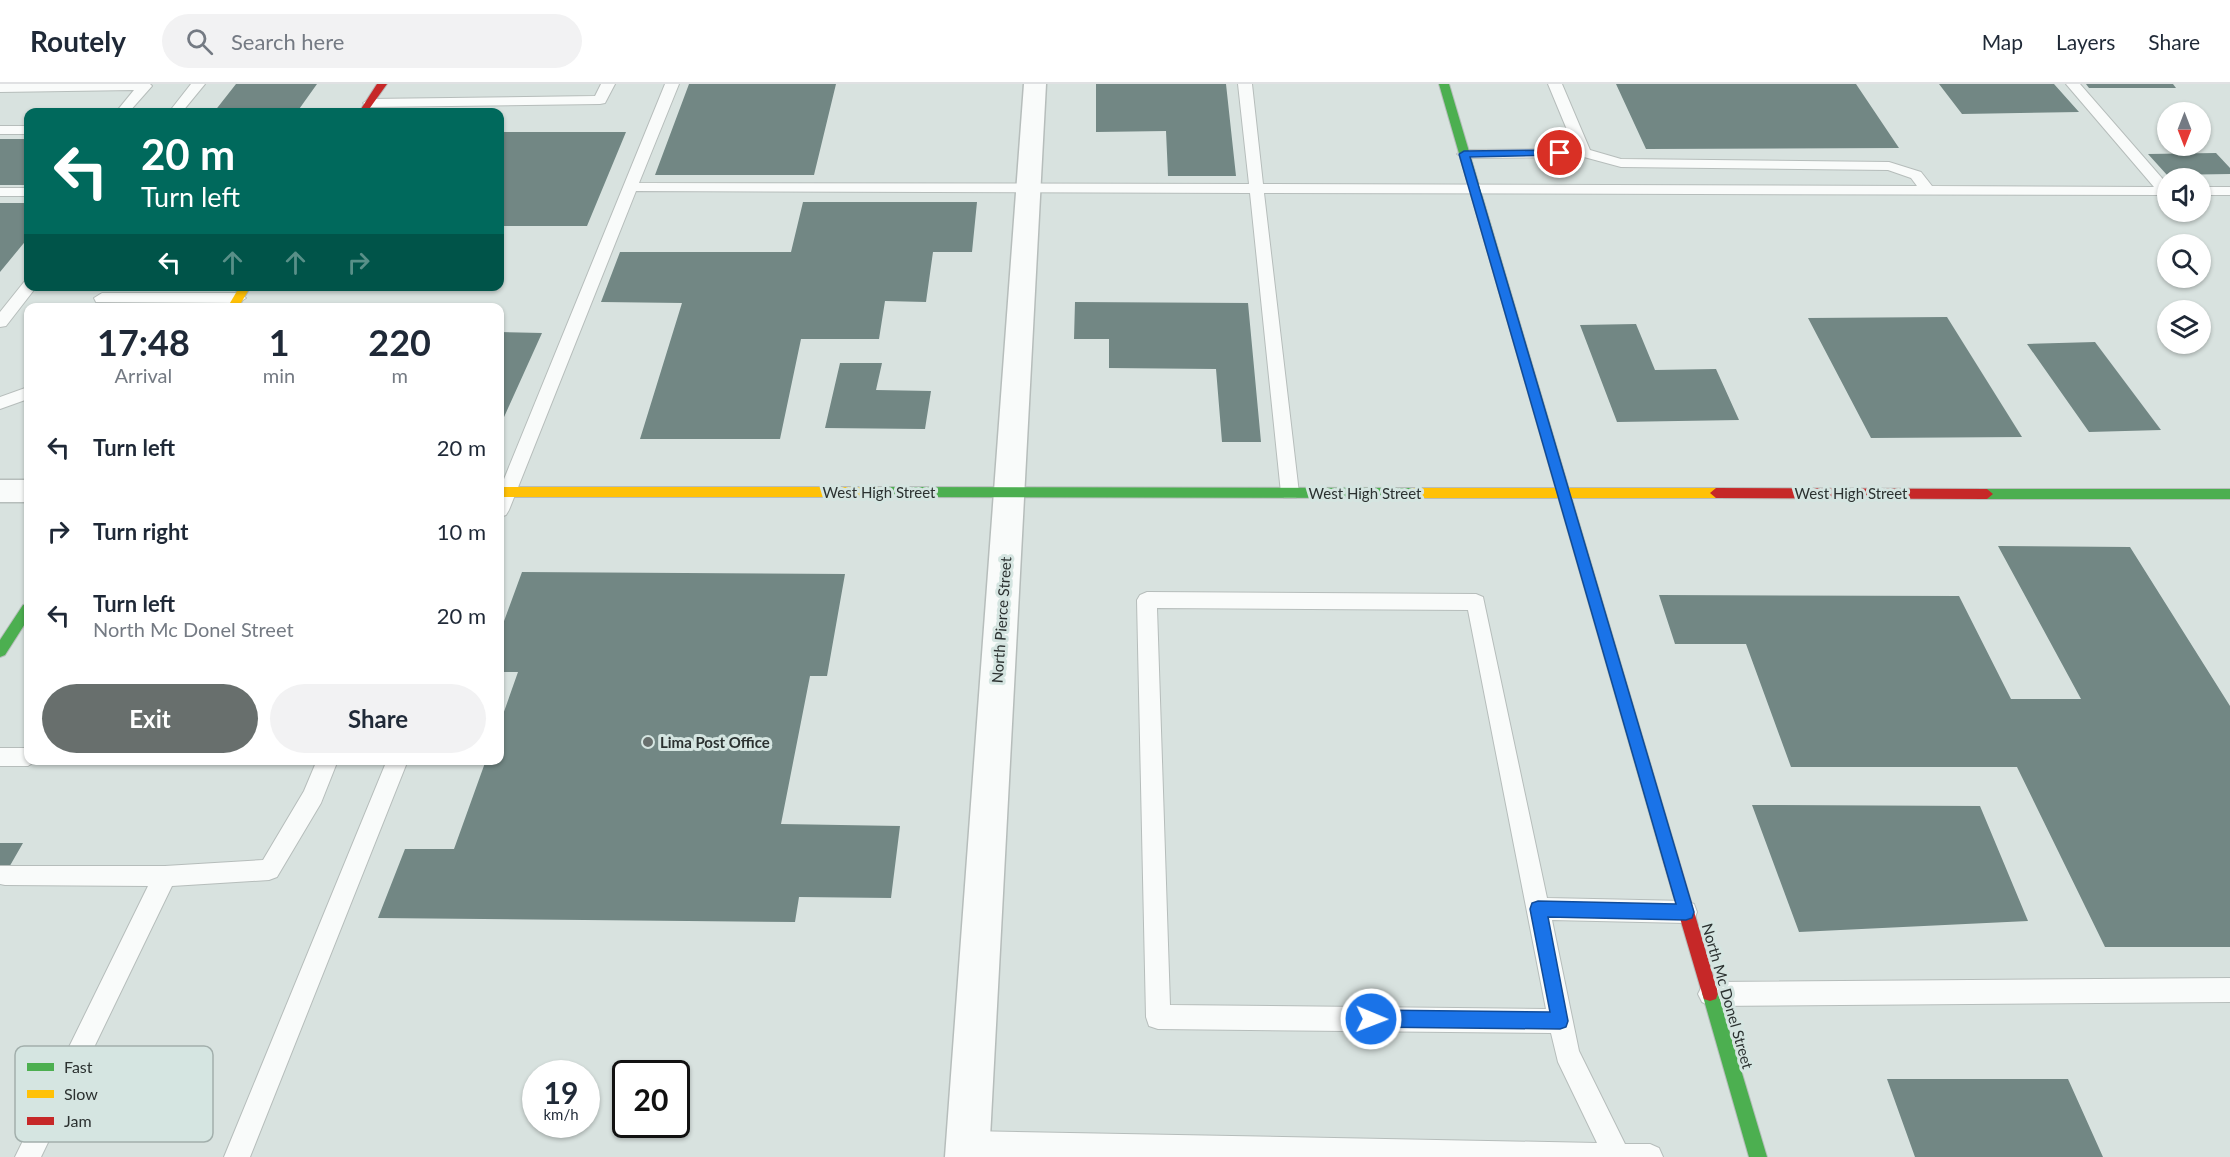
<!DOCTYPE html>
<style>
body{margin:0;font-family:Lato,sans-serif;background:#f2f2f3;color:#1f2937;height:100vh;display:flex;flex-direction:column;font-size:22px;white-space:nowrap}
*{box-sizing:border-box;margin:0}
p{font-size:20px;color:#747a83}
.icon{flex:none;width:33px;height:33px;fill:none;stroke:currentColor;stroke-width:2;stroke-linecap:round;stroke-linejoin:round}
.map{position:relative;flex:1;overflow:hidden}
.details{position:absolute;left:24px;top:219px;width:480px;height:462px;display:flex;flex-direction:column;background:#fff;border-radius:12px;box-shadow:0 2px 4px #0004}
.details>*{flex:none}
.top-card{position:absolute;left:24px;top:24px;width:480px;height:183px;border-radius:12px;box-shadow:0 2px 4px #0004;background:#00695c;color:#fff;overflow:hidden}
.needle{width:39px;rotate:180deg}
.controls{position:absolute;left:2157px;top:18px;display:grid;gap:12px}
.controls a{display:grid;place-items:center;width:54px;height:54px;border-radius:50%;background:#fff;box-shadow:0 2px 4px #0004;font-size:30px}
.speed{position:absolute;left:522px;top:976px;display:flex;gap:12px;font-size:30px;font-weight:700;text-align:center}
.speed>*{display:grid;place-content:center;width:78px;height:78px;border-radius:50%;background:#fff;box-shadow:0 2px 4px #0004;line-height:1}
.speed small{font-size:15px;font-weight:400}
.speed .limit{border:3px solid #111;border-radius:9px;background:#fff;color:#111}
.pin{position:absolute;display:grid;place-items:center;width:51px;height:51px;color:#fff;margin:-26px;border:3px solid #fff;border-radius:50%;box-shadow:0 2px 6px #0007}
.me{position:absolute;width:66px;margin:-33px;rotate:91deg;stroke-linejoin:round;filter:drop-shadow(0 0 4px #0008)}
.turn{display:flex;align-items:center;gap:21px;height:126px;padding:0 18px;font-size:27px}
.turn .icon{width:78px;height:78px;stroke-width:2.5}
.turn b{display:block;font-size:42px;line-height:51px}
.lanes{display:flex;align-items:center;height:57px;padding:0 18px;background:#0003;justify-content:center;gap:30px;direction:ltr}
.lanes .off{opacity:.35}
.eta{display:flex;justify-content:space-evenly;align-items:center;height:102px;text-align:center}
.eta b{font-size:36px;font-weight:700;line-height:42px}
.action{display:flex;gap:12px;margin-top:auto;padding:12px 18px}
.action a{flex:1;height:69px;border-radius:36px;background:#686f6d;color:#fff;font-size:24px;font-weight:700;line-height:69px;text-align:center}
.action a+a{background:#f2f2f3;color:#1f2937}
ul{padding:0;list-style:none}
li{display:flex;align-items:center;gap:18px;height:84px;padding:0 18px}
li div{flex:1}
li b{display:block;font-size:22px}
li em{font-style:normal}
header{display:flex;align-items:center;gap:36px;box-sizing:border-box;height:84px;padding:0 30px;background:#fff;border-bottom:2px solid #e0e1e3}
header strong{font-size:28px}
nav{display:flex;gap:33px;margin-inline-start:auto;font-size:21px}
.search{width:420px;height:54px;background:#f2f2f3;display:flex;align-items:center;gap:15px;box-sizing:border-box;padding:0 21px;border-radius:33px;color:#747a83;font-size:22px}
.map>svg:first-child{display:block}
.building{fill:#728784}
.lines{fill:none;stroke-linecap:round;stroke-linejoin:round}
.lane-casing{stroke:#b6bdbb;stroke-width:2}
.street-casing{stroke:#b6bdbb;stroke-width:3}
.fast-casing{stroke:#b6bdbb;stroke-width:2}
.slow-casing{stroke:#b6bdbb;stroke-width:2}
.jam-casing{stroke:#b6bdbb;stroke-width:2}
.lane{fill:#f9fbfa;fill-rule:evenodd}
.street{fill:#f9fbfa;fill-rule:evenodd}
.fast{fill:#4caf50;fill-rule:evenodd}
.slow{fill:#ffc107;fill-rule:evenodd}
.jam{fill:#c62828;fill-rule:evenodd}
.route{fill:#1a73e8;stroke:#114b97;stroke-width:1.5}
.poi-dot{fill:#686f6d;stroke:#d5e5e1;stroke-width:2}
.labels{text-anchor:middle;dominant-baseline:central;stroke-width:6;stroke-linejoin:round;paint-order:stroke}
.street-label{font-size:15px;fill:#2b3130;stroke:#d5e5e1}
.poi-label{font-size:15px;font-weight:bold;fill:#2b3130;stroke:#d5e5e1;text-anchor:start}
.key{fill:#d5e5e1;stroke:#a2afac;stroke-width:1.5}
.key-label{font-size:16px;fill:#2b3130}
</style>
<header>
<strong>Routely</strong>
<div class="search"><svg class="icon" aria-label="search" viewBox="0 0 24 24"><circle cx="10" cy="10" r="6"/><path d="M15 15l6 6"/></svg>Search here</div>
<nav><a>Map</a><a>Layers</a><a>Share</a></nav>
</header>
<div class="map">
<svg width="2230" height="1073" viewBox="0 0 2230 1073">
<rect width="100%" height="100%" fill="#d8e2df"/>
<path class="building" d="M236,0H317L297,28H214Z
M689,0H836L814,91H655Z
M1096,0H1226L1236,92H1168L1166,47L1096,48Z
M1616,0H1856L1899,64L1646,65Z
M1939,0H2054L2079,28L1962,30Z
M2086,0H2173L2176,4H2089Z
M500,48H626L587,142H500Z
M0,55H28V101H0Z
M2216,69L2230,84V90L2167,91L2148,70Z
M803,118H977L972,168H933L926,218L885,217L879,255H801L780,355H640L682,219L601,218L620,168H791Z
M0,119H28V154L0,188Z
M1075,218L1248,219L1261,358H1222L1216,285L1109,284V255H1074Z
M1947,233L2022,353L1871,354L1808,234Z
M1636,240L1655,286L1716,285L1739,336L1617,338L1580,241Z
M500,248L542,249L500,342Z
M2095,258L2161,346L2089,348L2027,260Z
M840,279H882L876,306L931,307L925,345L825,344Z
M1998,462L2130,463L2230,622V863H2105L2017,683H1791L1746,560H1675L1659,511L1959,512L2011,615H2081Z
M522,488L845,490L827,592H810L781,740L900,742L891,814L799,813L795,838L378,834L405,765H454L486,676H500V639L518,588H500V548Z
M1752,721L1980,722L2028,837L1799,848Z
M0,759H23L0,799Z
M1887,995H2068L2103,1073H1915Z"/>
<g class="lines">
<defs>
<path id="lane" d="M0,0H150L152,2L129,28H116L134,6L0,8Z
M191,0H205L182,28H169Z
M601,0H615L605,19L600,20L370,23L363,19L370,15L595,12Z
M665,0H679L639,99L1249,100L1238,0H1252L1263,100L1917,102L1911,94L1888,86L1621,83L1584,73L1464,74L1457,70L1464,66L1575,65L1548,0H1562L1590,66L1621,75L1889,78L1921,88L1932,102L2154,103L2066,0H2080L2168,101V111L1264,109L1299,409L1296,414H1284L1281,409L1250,109L636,107L509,426L506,431L500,433V405Z
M0,42H28V50H0Z
M2200,103H2230V111H2200Z
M0,104H28V112H0Z
M28,197V202H37L6,242L0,243V228L24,198Z
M102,209H238L246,214L238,219L96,218L94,214Z
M28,303V315L0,325V313Z
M1147,508L1476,510L1483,513L1547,814L1686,817L1694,820L1697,828L1694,836L1686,839L1552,836L1579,967L1625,1060H1650L1659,1064L1663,1073H978L959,1069L955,1060L959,1051L968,1047L1597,1059L1558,978L1551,949L1158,945L1149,942L1146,933L1137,516L1140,511ZM1157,524L1468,526L1546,925L1170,921Z
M0,664H28V676H37L28,682H0Z
M317,676H338L321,719L277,793L269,796L172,802L41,1073H15L148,802L5,801L0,800V782H165L263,776L304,707Z
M387,676H408L250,1073H224Z
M2230,894V918L1710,922L1702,918L1698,910L1702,902L1710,898Z"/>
<path id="street" d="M1024,0H1046L989,1073H945Z
M0,396H28V418H0Z"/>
<path id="fast" d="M1439,0H1449L1678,773L1675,778L1670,780L1665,778L1662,773Z
M880,403L1412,404L1418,409L1412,414L880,413L874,408Z
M1987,405H2230V415H1987L1981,410Z
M28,520V535L5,571L0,573V556L23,521Z
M1710,901L1716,903L1718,909L1767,1073H1749L1702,909L1704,903Z"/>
<path id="slow" d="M240,202H251L238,224H227Z
M500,403H880L886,408L880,413H500Z
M1412,404H1716L1722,409L1716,414H1412L1406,409Z"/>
<path id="jam" d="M377,0H387L367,28H359Z
M1716,404L1987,405L1993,410L1987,415L1716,414L1710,409Z
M1670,766L1675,768L1678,773L1718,909L1716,915L1710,917L1704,915L1702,909L1662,773L1665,768Z"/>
</defs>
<use href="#lane" class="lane-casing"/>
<use href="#street" class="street-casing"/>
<use href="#fast" class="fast-casing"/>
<use href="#slow" class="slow-casing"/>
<use href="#jam" class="jam-casing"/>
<use href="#lane" class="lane"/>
<use href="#street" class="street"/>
<use href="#fast" class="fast"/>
<use href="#slow" class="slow"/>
<use href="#jam" class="jam"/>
</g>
<path class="route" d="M1560,66L1563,67V71L1470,73L1694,828L1692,834L1686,836L1548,833L1568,937L1566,943L1560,945L1371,943L1365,941L1362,935L1365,929L1371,926L1550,928L1530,825L1532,819L1538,817L1676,820L1459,70L1464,67Z"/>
<circle class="poi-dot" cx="648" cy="658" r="6"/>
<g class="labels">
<g class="street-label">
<text x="879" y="408">West High Street</text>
<text x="1365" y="409">West High Street</text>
<text x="1851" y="409">West High Street</text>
<text transform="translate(1001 536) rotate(-86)">North Pierce Street</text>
<text transform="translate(1728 912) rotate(74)">North Mc Donel Street</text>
</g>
<g class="poi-label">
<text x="660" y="658">Lima Post Office</text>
</g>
</g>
<rect x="15" y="962" width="198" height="96" rx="9" class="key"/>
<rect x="27" y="979" width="27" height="8" fill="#4caf50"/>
<rect x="27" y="1006" width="27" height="8" fill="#ffc107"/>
<rect x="27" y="1033" width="27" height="8" fill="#c62828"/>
<g class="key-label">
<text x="64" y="989">Fast</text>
<text x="64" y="1016">Slow</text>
<text x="64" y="1043">Jam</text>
</g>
</svg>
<div class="controls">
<a><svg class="needle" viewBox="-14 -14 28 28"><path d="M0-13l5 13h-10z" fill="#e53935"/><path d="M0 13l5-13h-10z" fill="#747a83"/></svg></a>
<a><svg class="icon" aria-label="sound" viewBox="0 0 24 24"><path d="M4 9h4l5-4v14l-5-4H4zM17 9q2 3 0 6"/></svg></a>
<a><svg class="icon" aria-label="search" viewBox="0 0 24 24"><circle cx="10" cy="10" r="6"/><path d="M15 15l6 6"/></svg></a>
<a><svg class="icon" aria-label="layers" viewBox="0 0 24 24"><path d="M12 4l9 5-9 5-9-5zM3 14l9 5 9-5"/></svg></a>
</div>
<div class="speed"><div>19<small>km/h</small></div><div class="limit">20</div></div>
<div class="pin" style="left:1560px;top:69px;background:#d93025"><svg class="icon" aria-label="arrive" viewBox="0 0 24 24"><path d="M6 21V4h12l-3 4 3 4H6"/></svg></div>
<svg class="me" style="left:1371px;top:935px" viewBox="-20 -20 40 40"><circle r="17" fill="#1a73e8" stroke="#fff" stroke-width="3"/><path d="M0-11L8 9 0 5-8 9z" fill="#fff"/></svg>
<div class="top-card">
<div class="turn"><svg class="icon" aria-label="left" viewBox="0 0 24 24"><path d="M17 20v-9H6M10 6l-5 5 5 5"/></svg><div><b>20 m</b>Turn left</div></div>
<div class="lanes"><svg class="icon" aria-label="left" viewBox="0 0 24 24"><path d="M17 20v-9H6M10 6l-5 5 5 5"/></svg><svg class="icon off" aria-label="ahead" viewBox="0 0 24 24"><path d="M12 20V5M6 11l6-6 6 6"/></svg><svg class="icon off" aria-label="ahead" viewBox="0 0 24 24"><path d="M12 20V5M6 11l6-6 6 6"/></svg><svg class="icon off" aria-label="right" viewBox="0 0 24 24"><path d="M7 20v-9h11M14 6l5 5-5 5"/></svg></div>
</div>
<section class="details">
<div class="eta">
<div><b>17:48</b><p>Arrival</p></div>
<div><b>1</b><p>min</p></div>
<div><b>220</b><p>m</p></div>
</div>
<ul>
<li><svg class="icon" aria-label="left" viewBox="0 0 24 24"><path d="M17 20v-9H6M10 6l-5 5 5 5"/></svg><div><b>Turn left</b></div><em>20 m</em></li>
<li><svg class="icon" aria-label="right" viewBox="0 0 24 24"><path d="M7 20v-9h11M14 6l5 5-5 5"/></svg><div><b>Turn right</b></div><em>10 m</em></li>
<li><svg class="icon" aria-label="left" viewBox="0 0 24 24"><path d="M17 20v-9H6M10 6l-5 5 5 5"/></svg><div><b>Turn left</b><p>North Mc Donel Street</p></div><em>20 m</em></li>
</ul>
<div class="action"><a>Exit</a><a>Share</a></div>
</section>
</div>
